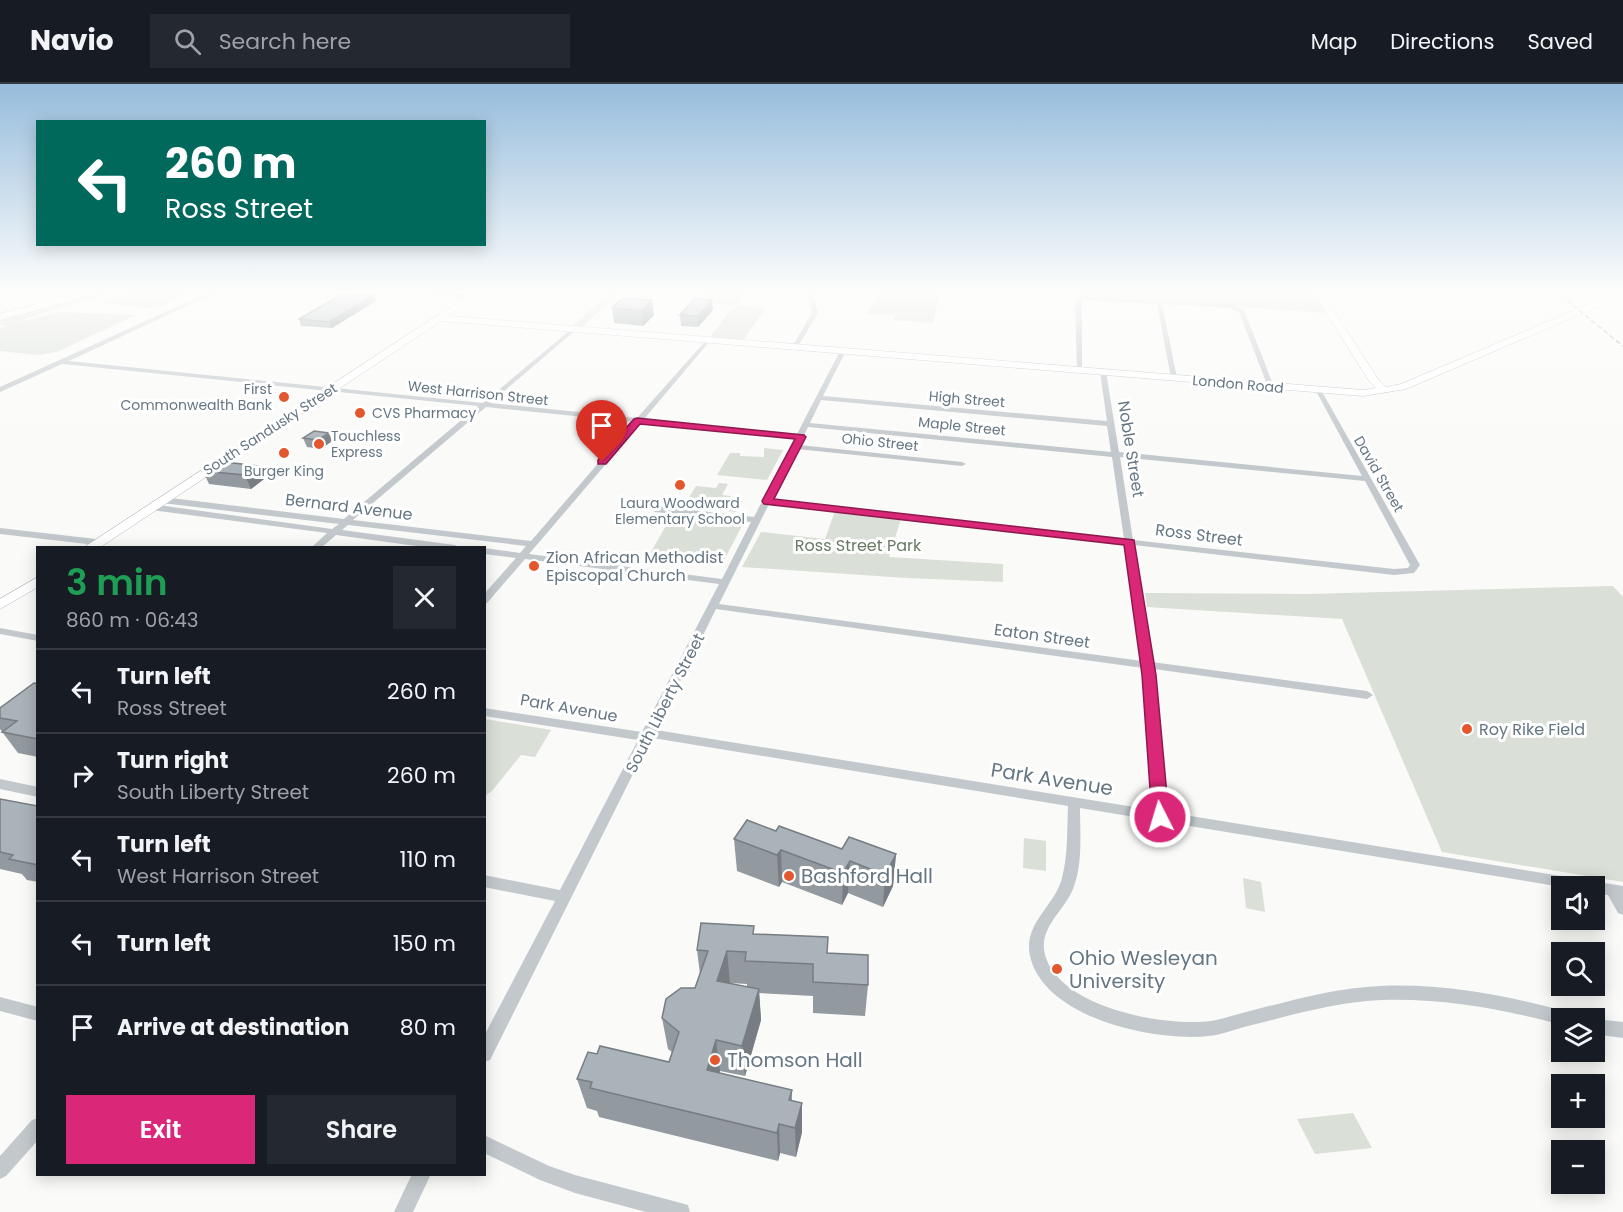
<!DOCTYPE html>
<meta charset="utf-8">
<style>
body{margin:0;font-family:Poppins,sans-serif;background:#242831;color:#f1f3f6;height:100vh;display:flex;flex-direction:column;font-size:22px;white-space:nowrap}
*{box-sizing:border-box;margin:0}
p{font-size:20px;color:#9ea1a6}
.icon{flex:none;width:33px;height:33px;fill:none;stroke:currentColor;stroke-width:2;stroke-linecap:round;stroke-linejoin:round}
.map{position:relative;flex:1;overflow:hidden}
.side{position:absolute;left:36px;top:462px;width:450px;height:630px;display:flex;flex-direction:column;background:#171b24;border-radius:0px;box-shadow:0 3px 15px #0003}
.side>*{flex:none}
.hud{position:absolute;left:36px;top:36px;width:450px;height:126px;border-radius:0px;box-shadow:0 3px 15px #0003;background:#00695c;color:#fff;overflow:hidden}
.fabs{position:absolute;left:1551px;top:792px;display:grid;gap:12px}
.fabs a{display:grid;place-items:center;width:54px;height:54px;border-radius:0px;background:#171b24;box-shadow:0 3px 15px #0003;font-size:30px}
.pin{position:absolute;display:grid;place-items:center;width:51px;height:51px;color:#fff;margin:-62px -26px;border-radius:50% 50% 50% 0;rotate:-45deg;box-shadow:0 0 6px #0007}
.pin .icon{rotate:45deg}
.me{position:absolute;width:66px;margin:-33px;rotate:355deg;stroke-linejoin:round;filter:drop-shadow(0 0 4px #0008)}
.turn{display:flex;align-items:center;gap:21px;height:126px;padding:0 30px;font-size:27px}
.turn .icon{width:78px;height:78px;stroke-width:2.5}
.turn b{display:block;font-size:42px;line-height:51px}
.round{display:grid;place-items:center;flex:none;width:63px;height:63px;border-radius:0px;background:#242831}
.overview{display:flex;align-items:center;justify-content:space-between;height:102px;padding:0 30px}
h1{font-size:36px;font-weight:600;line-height:45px;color:#1e9e55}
.primary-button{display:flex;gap:12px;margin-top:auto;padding:12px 30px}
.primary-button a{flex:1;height:69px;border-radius:0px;background:#db2777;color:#fff;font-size:24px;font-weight:600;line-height:69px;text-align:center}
.primary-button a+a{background:#242831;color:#f1f3f6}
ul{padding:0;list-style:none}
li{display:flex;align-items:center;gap:18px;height:84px;padding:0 30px;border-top:2px solid #363941}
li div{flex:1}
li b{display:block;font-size:22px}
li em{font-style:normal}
header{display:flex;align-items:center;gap:36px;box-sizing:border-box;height:84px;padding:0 30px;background:#171b24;border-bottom:2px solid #363941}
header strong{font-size:28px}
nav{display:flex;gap:33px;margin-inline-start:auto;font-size:21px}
.search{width:420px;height:54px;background:#242831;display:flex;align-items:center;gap:15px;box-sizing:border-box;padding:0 21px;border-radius:0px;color:#9ea1a6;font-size:22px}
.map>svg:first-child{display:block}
.green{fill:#dadfd7}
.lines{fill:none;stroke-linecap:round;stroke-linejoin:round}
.secondary-casing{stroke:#b3babf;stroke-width:1}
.highway-casing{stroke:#b4b9bd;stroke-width:1}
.street{fill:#c3c8cc;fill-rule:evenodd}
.secondary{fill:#fff;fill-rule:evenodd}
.highway{fill:#fff;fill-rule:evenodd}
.rail{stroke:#a2aab0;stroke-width:1.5;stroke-dasharray:5 3;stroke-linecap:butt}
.wall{fill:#929a9f;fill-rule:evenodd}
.shaded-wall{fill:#777d82}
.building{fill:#aab3b9;stroke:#777d82;stroke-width:1.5}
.route{fill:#db2777;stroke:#8e194d;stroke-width:1.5}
.poi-dot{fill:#e4572e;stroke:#fff;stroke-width:2}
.labels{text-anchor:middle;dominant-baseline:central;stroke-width:6;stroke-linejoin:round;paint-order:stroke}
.far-street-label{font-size:14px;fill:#657683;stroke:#fff}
.far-poi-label{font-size:14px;fill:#657683;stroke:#fff;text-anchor:start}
.street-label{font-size:16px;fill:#657683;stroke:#fff}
.park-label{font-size:16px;fill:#687a64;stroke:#fff}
.poi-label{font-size:16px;fill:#657683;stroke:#fff;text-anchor:start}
.near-street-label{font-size:20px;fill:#657683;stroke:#fff}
.near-poi-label{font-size:20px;fill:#657683;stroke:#fff;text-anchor:start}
</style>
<header>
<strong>Navio</strong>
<div class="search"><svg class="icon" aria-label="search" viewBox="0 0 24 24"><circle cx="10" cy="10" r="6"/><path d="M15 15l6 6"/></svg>Search here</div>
<nav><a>Map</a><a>Directions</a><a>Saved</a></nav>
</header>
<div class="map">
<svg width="1623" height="1128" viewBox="0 0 1623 1128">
<rect width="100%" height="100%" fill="#fafaf8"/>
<path class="green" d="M110,206H123L61,223L11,240L60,228L136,231L57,268L39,271L0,267V244L7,241L0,242V234Z
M140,206H197L161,222L149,224L102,219Z
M560,206H622L582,243L572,242L609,211Z
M703,206H747L735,221L766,224L743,256L709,254L734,222L702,218Z
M880,206H941L933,239L893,236L895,231L868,230Z
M1001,206H1313L1327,229Z
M764,364L783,366L767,396L717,391L730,369H740V372L764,373Z
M719,399L728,400L722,411L731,412L730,415L743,417L736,428L684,422L696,402L716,404Z
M835,427L901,435L889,473L1003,480V498L907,494L742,483L761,448L825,455Z
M685,434L742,442L722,480L648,473L667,440Z
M1613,502L1623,513V798L1442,768L1342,535L1147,523L1145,509L1308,510Z
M485,635L551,646L535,673L521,671L492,707L485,712Z
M1024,754L1046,757V787L1023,784Z
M1243,794L1261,798L1265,828L1246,824Z
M1353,1029L1372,1064L1315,1070L1297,1035Z"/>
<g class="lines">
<defs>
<path id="secondary" d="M476,206H486L448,232L1363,306L1376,304L1369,297L1312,206H1320L1378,295L1386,303L1401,300L1620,207H1623V212L1406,305L1363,312L441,237L99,464H83Z
M38,493V503L0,525V515Z"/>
<path id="highway" d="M89,206H108L0,236V230Z"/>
</defs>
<use href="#secondary" class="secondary-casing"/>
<use href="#highway" class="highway-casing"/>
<path class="street" d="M214,206H221L69,277L483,319L575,242L577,243V245L490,319L637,334L708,254L711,256L710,257L644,335L797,350L840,267L843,265L846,267L823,312L1107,337L1100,288L1103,286L1106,288L1119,368L1362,392L1316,307L1321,306L1420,481L1414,489L1394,491L1134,461L1152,578L1367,607L1373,611L1367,615L1154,585L1166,728L1623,802V831L1618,829L1608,811L1594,809V802L1562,803L1080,724C1080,750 1083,780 1073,805C1063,829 1036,845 1046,874C1063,924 1165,943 1211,937C1223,935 1234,931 1246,928C1290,917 1334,904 1380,902C1442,899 1504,911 1564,927L1570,929L1572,934H1562V941C1503,925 1443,914 1382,916C1336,918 1292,931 1248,942C1235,945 1222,951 1208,952C1154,958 1044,934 1030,872C1023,839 1055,822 1062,794C1068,771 1067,746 1068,722L653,654L650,656L490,976L484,978V952L555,817L484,803V791L560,806L638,656L484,632V624L642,648L719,500L525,475L487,519L484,520V510L516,474L484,470V464L520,469L526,462L348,441L342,446L455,461L459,464H431L336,451L321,464H311L327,449L151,426L147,423L151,420L332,445L339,440L162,419L158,416L162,413L344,435L478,322L62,280L0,308V303ZM821,316L1107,342L1111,368L810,339ZM486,323L634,338L531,457L353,436ZM641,339L794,355L754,433L655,422L651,425L655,428L751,438L722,495L529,470ZM808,343L1112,373L1124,455L772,415L797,365L962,382L966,380L962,378L799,361L805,353L804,351ZM1120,373L1365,397L1410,481L1408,484L1394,485L1133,456ZM769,420L1125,460L1142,577L719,520ZM716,525L1143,584L1153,726L656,646Z
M389,206H415L472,211L475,213L472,215Z
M812,206L818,229L797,264H793L792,263L812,229L807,207Z
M1080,212L1231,220L1244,226L1274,303L1271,305L1268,303L1239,228L1230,224L1162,220L1177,294L1174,296L1171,294L1157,220L1082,216V286L1077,287L1075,217Z
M0,444L96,455L101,458L96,461L0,450Z
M0,544L38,551V557L0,550Z
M0,695L38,703V713L0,705Z
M0,913L38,923V937L0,927Z
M1594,935L1623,938V954L1594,950Z
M38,1034V1056L6,1092L0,1095V1072L32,1036Z
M484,1051L549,1082L575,1091L681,1119L688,1121L690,1128H646L575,1109L540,1096L484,1069Z
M412,1090H431L413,1128H394Z"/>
<use href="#secondary" class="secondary"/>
<use href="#highway" class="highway"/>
<path class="rail" d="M1554,206L1623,262"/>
</g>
<path class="wall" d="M374,211L376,217L332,244L301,242L299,235Z
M623,214L654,231L643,242L614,239L612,224Z
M712,216L713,226L698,243L681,242L680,231Z
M303,354L332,357L321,365L307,363Z
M258,382L264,395L251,405L209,400L203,387Z
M38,600V673L18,669L0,645V624Z
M0,715L38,722V798L27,796L22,790L0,785Z
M734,755L896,770L893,802L883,823L848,809L842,821L782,798L779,803L737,787Z
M754,850L828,853L827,869L868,901L865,932L813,929V912L759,909L761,936L745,992L720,987L719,989L792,1006V1017L802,1019V1048L796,1073L780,1069L778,1077L599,1033L597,1027L587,1024L577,995L597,970L669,978L672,968L668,965L662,934L695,904L700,890L697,866ZM730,899L747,900V903Z"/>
<path class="shaded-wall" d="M374,211L376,217L332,244L329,238Z
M652,216L654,231L643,242L641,227Z
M712,216L713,226L698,243V232Z
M329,349L332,357L321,365L318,356Z
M258,382L264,395L251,405L245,391Z
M781,766L782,798L779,803L777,771Z
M896,770L893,802L883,823L885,791Z
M850,777L848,809L842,821L843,789Z
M727,867L730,899L721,928L717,897Z
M759,905L761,936L745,992L742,962Z
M716,956L720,987L711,1016L707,986Z
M802,1019V1048L796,1073L795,1044Z
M779,1040L780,1069L778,1077L777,1049Z"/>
<path class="building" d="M346,208L374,211L329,238L299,235Z
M623,214L652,216L641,227L612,224Z
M695,214L712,216L698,232L680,231Z
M314,347L329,349L318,356L303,354Z
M217,377L258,382L245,391L203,387Z
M34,599L38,600V655L2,648L17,637L0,634V624Z
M0,715L38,722V781L9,775L13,771L0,768Z
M747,736L776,747L779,742L842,765L849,753L896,770L885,791L850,777L843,789L781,766L777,771L734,755Z
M701,839L754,842L753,850L828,853L827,869L868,871V901L813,898V880L745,877L746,868L727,867L717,897L759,905L742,962L716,956L707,986L792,1006L789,1016L802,1019L795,1044L779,1040L777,1049L590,1004L592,998L577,995L588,968L597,970L600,962L669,978L679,948L662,934L666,915L681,904H695L708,867L697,866Z"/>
<linearGradient id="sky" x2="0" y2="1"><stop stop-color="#96bcdc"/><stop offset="0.57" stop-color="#fdfdfc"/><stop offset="1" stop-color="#fdfdfc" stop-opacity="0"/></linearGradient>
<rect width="1623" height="364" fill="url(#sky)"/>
<path class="route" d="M637,334L804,351L806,353L774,415L1134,456L1156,591L1169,733L1166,737L1160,739L1154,737L1152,733L1142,591L1124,461L764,420L762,417L795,355L640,340L606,380H598V376L634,335Z"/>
<g class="poi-dot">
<circle cx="284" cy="313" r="6"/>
<circle cx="360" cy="329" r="6"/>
<circle cx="319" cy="360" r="6"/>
<circle cx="284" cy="369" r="6"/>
<circle cx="680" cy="401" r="6"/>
<circle cx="534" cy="482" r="6"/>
<circle cx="1467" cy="645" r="6"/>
<circle cx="789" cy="792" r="6"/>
<circle cx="1057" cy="885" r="6"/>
<circle cx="715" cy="976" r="6"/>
</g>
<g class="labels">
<g class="far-street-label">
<text transform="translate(1238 300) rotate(5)">London Road</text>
<text transform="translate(478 309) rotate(6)">West Harrison Street</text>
<text transform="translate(967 315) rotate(5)">High Street</text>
<text transform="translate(962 342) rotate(6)">Maple Street</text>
<text transform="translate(270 345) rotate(-33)">South Sandusky Street</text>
<text transform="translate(880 358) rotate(6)">Ohio Street</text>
<text transform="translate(1379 390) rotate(60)">David Street</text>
</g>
<g class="far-poi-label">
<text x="272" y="305" text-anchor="end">First<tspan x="272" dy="16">Commonwealth Bank</tspan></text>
<text x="372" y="329">CVS Pharmacy</text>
<text x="331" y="352">Touchless<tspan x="331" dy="16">Express</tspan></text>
<text x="284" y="387" text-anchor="middle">Burger King</text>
<text x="680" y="419" text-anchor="middle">Laura Woodward<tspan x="680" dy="16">Elementary School</tspan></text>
</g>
<g class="street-label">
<text transform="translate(1131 365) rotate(81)">Noble Street</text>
<text transform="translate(349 423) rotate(7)">Bernard Avenue</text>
<text transform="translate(1199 451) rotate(7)">Ross Street</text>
<text transform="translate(1042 552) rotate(8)">Eaton Street</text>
<text transform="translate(665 619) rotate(-63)">South Liberty Street</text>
<text transform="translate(569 624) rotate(10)">Park Avenue</text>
</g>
<g class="park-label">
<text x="858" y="461">Ross Street Park</text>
</g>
<g class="poi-label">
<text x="546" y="473">Zion African Methodist<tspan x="546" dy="18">Episcopal Church</tspan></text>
<text x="1479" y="645">Roy Rike Field</text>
</g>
<g class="near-street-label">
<text transform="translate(1052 695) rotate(9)">Park Avenue</text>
</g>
<g class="near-poi-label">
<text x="801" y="792">Bashford Hall</text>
<text x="1069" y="874">Ohio Wesleyan<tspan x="1069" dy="23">University</tspan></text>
<text x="727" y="976">Thomson Hall</text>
</g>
</g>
</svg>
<div class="fabs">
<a><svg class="icon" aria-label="sound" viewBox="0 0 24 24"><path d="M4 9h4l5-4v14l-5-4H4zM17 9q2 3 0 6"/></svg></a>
<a><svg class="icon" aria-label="search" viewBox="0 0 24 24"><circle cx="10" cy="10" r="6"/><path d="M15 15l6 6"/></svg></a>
<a><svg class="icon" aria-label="layers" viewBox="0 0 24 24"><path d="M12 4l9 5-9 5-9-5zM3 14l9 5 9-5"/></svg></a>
<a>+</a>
<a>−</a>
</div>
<div class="pin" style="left:602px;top:378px;background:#d93025"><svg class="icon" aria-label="arrive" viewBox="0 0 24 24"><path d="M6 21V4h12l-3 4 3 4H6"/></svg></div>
<svg class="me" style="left:1160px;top:733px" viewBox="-20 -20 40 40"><circle r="17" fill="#db2777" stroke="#fff" stroke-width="3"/><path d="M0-11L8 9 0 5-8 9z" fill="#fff"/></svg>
<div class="hud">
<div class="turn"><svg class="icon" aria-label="left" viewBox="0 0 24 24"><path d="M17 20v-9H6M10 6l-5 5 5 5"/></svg><div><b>260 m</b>Ross Street</div></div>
</div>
<section class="side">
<div class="overview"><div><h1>3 min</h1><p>860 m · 06:43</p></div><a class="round"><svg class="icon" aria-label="close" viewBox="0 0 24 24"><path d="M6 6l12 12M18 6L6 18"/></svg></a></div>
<ul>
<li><svg class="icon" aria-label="left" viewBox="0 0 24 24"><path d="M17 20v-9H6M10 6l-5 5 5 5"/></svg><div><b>Turn left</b><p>Ross Street</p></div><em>260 m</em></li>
<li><svg class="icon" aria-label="right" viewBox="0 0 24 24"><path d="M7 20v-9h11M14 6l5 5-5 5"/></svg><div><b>Turn right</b><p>South Liberty Street</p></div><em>260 m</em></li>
<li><svg class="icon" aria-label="left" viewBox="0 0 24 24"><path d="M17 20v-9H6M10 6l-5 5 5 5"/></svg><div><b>Turn left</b><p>West Harrison Street</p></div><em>110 m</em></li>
<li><svg class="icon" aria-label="left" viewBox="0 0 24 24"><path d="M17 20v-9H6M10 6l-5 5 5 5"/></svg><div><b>Turn left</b></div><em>150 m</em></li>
<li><svg class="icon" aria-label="arrive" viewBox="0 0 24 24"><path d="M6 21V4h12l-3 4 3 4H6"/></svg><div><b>Arrive at destination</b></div><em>80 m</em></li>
</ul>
<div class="primary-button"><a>Exit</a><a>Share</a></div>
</section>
</div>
